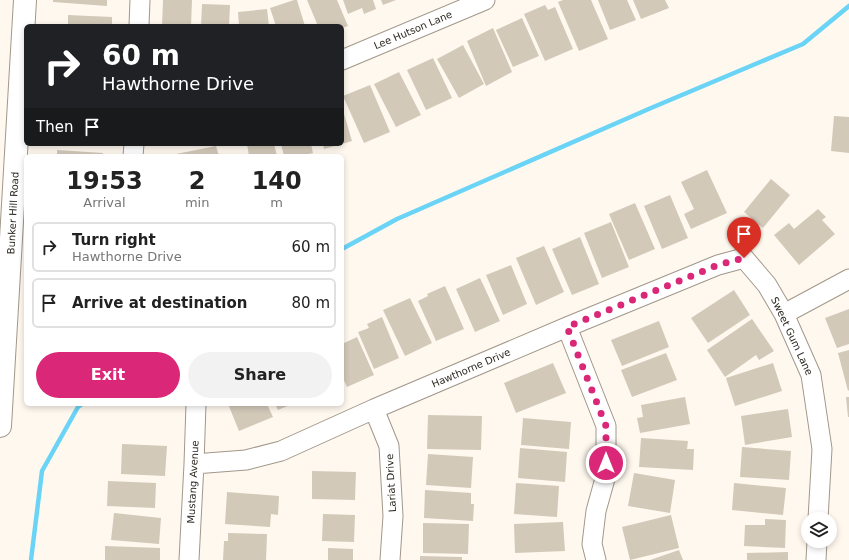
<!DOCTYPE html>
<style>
body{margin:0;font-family:"DejaVu Sans",sans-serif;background:#f2f2f2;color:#222;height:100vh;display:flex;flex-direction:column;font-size:15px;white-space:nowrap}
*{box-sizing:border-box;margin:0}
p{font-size:13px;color:#767676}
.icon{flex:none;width:22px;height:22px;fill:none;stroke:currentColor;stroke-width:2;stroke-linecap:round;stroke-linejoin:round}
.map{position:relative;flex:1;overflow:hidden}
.details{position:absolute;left:24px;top:154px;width:320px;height:252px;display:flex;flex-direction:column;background:#fff;border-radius:6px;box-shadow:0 2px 6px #0003}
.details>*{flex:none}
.banner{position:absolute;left:24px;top:24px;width:320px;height:122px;border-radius:6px;box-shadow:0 2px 6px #0003;background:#202124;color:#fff;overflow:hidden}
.tools{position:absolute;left:801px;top:512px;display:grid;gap:8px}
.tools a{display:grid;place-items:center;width:36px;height:36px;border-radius:50%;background:#fff;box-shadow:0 2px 6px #0003;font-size:20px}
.pin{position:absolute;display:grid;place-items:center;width:34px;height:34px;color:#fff;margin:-41px -17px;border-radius:50% 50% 50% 0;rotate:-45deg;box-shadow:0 0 4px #0007}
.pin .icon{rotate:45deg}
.me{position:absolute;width:44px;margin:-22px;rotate:0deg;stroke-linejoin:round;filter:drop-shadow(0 0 3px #0008)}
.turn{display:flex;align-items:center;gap:14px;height:84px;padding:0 12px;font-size:18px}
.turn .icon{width:52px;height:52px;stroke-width:2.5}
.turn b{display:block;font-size:28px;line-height:34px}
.then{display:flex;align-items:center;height:38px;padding:0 12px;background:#0003;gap:8px;font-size:15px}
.eta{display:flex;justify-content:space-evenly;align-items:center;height:68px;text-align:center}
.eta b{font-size:24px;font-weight:600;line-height:28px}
.primary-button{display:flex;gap:8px;margin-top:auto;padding:8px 12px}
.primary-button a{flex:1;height:46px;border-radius:24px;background:#db2777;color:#fff;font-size:16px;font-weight:600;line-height:46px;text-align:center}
.primary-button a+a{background:#f2f2f2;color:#222}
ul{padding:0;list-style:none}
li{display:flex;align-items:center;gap:12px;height:50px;margin:0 8px 6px;padding:0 4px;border:2px solid #e0e0e0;border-radius:6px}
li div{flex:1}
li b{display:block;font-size:15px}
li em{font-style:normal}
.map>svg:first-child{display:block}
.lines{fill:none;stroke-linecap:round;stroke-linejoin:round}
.stream{stroke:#6ad4f7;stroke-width:4.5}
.building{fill:#d3c9b9}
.minor-casing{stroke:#a29789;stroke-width:21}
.major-casing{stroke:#a29789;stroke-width:24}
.minor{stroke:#fff;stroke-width:19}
.major{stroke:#fff;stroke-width:22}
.route{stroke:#db2777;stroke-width:7;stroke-dasharray:0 12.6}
.labels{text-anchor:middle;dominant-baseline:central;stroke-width:3.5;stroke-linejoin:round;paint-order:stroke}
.street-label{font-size:10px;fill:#2c2822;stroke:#fff}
</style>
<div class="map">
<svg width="849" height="560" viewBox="0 0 849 560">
<rect width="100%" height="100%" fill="#fff8ef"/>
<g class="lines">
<path class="stream" d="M342,249L397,219L651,108L803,44L849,6
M31,560L42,471L78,407L82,404"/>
</g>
<path class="building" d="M53,0H107V6L53,2Z
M163,0H192L191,26H162Z
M294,0H297L305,26H276L270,8Z
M307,0H337L348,26L342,28V26H318Z
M343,0H373L376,9L364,14L362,8L348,14Z
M381,0H396L383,5Z
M563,0H591L608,39L579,51L558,2Z
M598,0H627L636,20L610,30Z
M633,0H665L669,8L641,19Z
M202,4L230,5L229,26H201Z
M545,5L548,10L555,7L573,49L545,61L524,14Z
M267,9L269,26H239L238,12Z
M68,15L112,17V26H68Z
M522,18L539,56L513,67L496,30Z
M493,28L512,72L486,86L467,41Z
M463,45L484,84L459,98L437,59Z
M433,58L452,98L426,110L407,70Z
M399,72L421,115L396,127L374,84Z
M370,85L390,132L364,143L343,96Z
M342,107L352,141L342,144Z
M834,116L849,117V153L831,151Z
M247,144H274L277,156H249Z
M281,144H311L313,153L300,156H284Z
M323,144H341L324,149Z
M216,146L219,156H171V155Z
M57,150L103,153L102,156H57Z
M707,170L727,213L691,229L684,214L694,209L681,182Z
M771,179L790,195L763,228L744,212Z
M670,195L688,238L662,249L644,206Z
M635,203L655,249L629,260L609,214Z
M818,209L826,217L822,220L835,234L799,265L774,235L789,223L794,229Z
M611,222L629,267L602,278L584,233Z
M580,237L599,284L572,295L552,249Z
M544,246L564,292L536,305L516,258Z
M511,265L527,304L503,315L486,275Z
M480,278L500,321L475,332L456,289Z
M445,286L464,329L436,341L418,301L428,296L427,294Z
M734,290L750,315L708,343L691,318Z
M410,298L432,343L405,356L383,310Z
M849,309V344L837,348L825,318Z
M382,317L399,358L374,369L358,332L369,328L367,324Z
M752,319L774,351L759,360L756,355L725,377L707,350Z
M659,321L669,347L622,366L611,340Z
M357,337L374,375L347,387L342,376V344Z
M849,350V390L848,391L838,353Z
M666,353L677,380L632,397L621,370Z
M553,363L566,393L516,413L504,383Z
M773,363L782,391L735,406L726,378Z
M685,397L690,424L640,433L637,418L643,417L641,405Z
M846,397H849V417H848Z
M228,404H267L273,417L239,431Z
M275,404H292L278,410Z
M788,409L792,437L745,445L741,416Z
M428,415L482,416L481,450L427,449Z
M523,418L571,422L569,449L521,445Z
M641,438L688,441L687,449H694L693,470L639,467Z
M122,444L167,446L165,476L121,474Z
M742,447L791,451L789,480L740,477Z
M520,448L567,452L565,482L518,478Z
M428,454L473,457L471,488L426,485Z
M312,471L356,472L355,500L312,499Z
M634,473L675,480L670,513L628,506Z
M108,481L156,483L155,508L107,506Z
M516,483L559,486L557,517L514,514Z
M734,483L786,488L783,515L732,510Z
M425,490L471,493V504H474L473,521L424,518Z
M227,492L279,496L278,515L271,514L270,527L225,524Z
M114,513L161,518L159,544L111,540Z
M323,514L355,515L354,542L322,541Z
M671,515L679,548L630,560L622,527Z
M765,519L786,520L785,548L744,546L745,525H765Z
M563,522L565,551L515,553L514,524Z
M423,523L469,524L468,554L423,553Z
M228,533L267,534L266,560H223L224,541H228Z
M105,546L160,548V560H105Z
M328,548L353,549V560H328Z
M679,550L683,560H650Z
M788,552V560H747V553Z
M420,556L462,557V560H420Z"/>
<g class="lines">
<defs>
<path id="minor" d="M139,26L140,0
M342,60L485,0
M133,156L134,144
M784,314L849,279
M567,327L606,426V475L596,511L592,544L596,560
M374,409L389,446L393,516L390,560
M194,464L246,460L281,451L374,409L567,327L718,265L744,258L767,285L784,314L811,375L822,449L818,519
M189,560L194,464L196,404
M816,560L817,541"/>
<path id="major" d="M0,426L25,0"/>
</defs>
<use href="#minor" class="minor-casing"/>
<use href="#major" class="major-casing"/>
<use href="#minor" class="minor"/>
<use href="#major" class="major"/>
</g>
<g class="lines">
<path class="route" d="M606,463V426L567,327L718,265L744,258"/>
</g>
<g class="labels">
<g class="street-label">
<text transform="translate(413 30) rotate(-23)">Lee Hutson Lane</text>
<text transform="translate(13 213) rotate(-87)">Bunker Hill Road</text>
<text transform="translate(792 336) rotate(65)">Sweet Gum Lane</text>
<text transform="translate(471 368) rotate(-23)">Hawthorne Drive</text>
<text transform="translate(193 482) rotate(-87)">Mustang Avenue</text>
<text transform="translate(391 483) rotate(-93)">Lariat Drive</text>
</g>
</g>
</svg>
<div class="tools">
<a><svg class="icon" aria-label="layers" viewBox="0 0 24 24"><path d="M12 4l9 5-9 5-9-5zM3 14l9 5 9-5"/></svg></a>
</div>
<div class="pin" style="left:744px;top:258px;background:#d93025"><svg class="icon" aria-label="arrive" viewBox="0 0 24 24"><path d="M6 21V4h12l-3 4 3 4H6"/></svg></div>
<svg class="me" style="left:606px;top:463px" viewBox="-20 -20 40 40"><circle r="17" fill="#db2777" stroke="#fff" stroke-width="3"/><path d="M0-11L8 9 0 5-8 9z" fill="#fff"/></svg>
<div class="banner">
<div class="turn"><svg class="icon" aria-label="right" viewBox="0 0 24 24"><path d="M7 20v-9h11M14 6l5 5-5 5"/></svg><div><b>60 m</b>Hawthorne Drive</div></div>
<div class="then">Then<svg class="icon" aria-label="arrive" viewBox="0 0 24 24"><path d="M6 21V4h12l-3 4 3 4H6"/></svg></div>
</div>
<section class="details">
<div class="eta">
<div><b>19:53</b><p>Arrival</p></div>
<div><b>2</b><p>min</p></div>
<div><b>140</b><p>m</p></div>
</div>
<ul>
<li><svg class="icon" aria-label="right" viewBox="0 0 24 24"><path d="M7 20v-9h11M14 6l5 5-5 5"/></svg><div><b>Turn right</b><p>Hawthorne Drive</p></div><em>60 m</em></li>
<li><svg class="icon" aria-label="arrive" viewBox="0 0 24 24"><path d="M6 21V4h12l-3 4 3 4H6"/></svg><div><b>Arrive at destination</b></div><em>80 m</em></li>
</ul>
<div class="primary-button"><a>Exit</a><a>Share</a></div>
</section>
</div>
